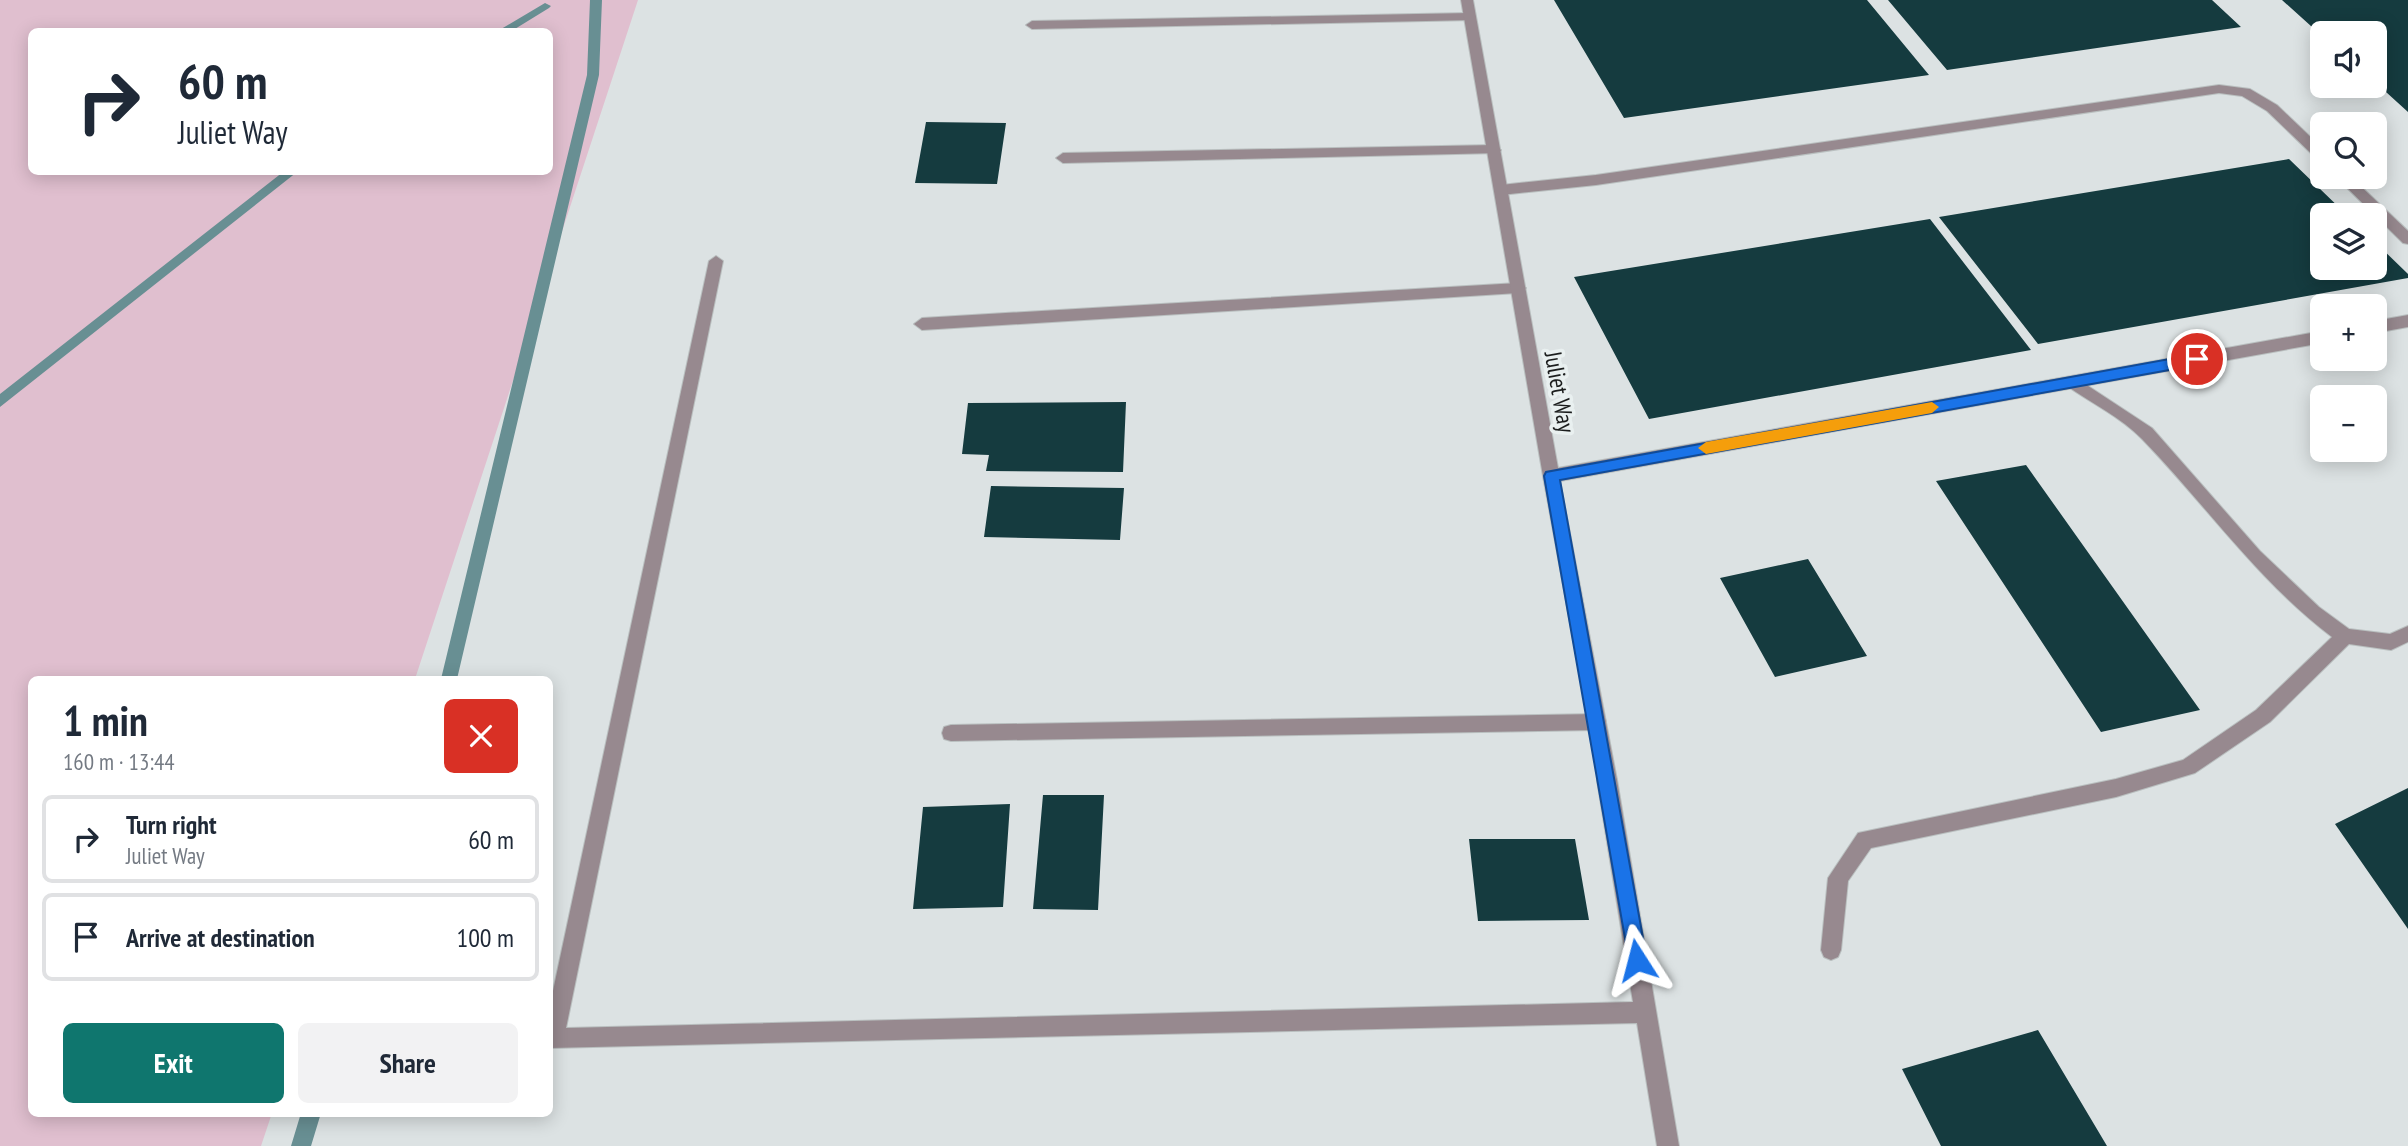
<!DOCTYPE html>
<meta charset="utf-8">
<style>
body{margin:0;font-family:"PT Sans Narrow",sans-serif;background:#f2f2f3;color:#1f2937;height:100vh;display:flex;flex-direction:column;font-size:26px;white-space:nowrap}
*{box-sizing:border-box;margin:0}
p{font-size:23px;color:#747a83}
.icon{flex:none;width:38px;height:38px;fill:none;stroke:currentColor;stroke-width:2;stroke-linecap:round;stroke-linejoin:round}
.map{position:relative;flex:1;overflow:hidden}
.details{position:absolute;left:28px;top:676px;width:525px;height:441px;display:flex;flex-direction:column;background:#fff;border-radius:10px;box-shadow:0 4px 18px #0003}
.details>*{flex:none}
.guide{position:absolute;left:28px;top:28px;width:525px;height:147px;border-radius:10px;box-shadow:0 4px 18px #0003;background:#fff;color:#1f2937;overflow:hidden}
.buttons{position:absolute;left:2310px;top:21px;display:grid;gap:14px}
.buttons a{display:grid;place-items:center;width:77px;height:77px;border-radius:10px;background:#fff;box-shadow:0 4px 18px #0003;font-size:35px}
.pin{position:absolute;display:grid;place-items:center;width:60px;height:60px;color:#fff;margin:-30px;border:4px solid #fff;border-radius:50%;box-shadow:0 2px 7px #0007}
.me{position:absolute;width:77px;margin:-38px;rotate:351deg;stroke-linejoin:round;filter:drop-shadow(0 0 5px #0008)}
.turn{display:flex;align-items:center;gap:24px;height:147px;padding:0 35px;font-size:32px}
.turn .icon{width:91px;height:91px;stroke-width:2.5}
.turn b{display:block;font-size:49px;line-height:60px}
.round{display:grid;place-items:center;flex:none;width:74px;height:74px;border-radius:10px;background:#f2f2f3}
.headline{display:flex;align-items:center;justify-content:space-between;height:119px;padding:0 35px}
h1{font-size:42px;font-weight:800;line-height:52px}
.cta{display:flex;gap:14px;margin-top:auto;padding:14px 35px}
.cta a{flex:1;height:80px;border-radius:10px;background:#0f766e;color:#fff;font-size:28px;font-weight:800;line-height:80px;text-align:center}
.cta a+a{background:#f2f2f3;color:#1f2937}
ul{padding:0;list-style:none}
li{display:flex;align-items:center;gap:21px;height:88px;margin:0 14px 10px;padding:0 21px;border:4px solid #e0e1e3;border-radius:10px}
li div{flex:1}
li b{display:block;font-size:26px}
li em{font-style:normal}
.map>svg:first-child{display:block}
.green{fill:#e0bfcf;fill-rule:evenodd}
.lines{fill:none;stroke-linecap:round;stroke-linejoin:round}
.stream{fill:#688f93;fill-rule:evenodd}
.building{fill:#153b3f}
.lane-casing{stroke:#b9bfbf;stroke-width:2}
.street-casing{stroke:#b9bfbf;stroke-width:2}
.lane{fill:#97898f;fill-rule:evenodd}
.street{fill:#97898f;fill-rule:evenodd}
.route{fill:#1a73e8;stroke:#114b97;stroke-width:2}
.slow{fill:#f59e0b}
.labels{text-anchor:middle;dominant-baseline:central;stroke-width:7;stroke-linejoin:round;paint-order:stroke}
.street-label{font-size:24px;fill:#1b1d1d;stroke:#e9f0f0}
</style>
<div class="map">
<svg width="2408" height="1146" viewBox="0 0 2408 1146">
<rect width="100%" height="100%" fill="#dce2e3"/>
<path class="green" d="M0,0H638L415,679H32V1113H272L261,1146H0ZM32,32H550V172H32Z"/>
<g class="lines">
<path class="stream" d="M590,0H602L599,75L457,679H441L587,75Z
M545,3L551,6L549,8L510,32H496Z
M283,172H297L0,407V394Z
M301,1113H321L311,1146H291Z"/>
</g>
<path class="building" d="M1554,0H1867L1929,75L1624,118Z
M1888,0H2212L2241,27L1947,70Z
M2282,0H2408V112L2375,82V33H2322V36Z
M926,122L1006,123L997,184L915,183Z
M2289,159L2347,215H2322V268H2375V242L2408,274V278L2038,344L1939,217Z
M1930,219L2031,350L1649,419L1574,277Z
M1126,402L1123,472L986,471L989,455L962,454L968,403Z
M2026,465L2200,710L2101,732L1936,481Z
M991,486L1124,488L1120,540L984,537Z
M1808,559L1867,656L1775,677L1720,578Z
M2408,788V929L2335,824Z
M1043,795H1104L1098,910L1033,909Z
M1010,804L1003,907L913,909L923,807Z
M1469,839H1575L1589,920L1478,921Z
M2038,1030L2107,1146H1941L1902,1069Z"/>
<g class="lines">
<defs>
<path id="lane" d="M1470,13L1474,14V20L1032,29L1026,25L1032,21Z
M2219,85L2250,89L2277,105L2322,148V160L2317,159L2267,111L2242,96L2219,93L1596,185L1501,195L1494,190L1501,185L1596,175Z
M1494,145L1501,150L1499,153L1063,163L1056,158L1063,153Z
M2336,177H2351L2408,231V244L2403,243Z
M716,256L723,261L566,1028L1633,1002L1597,780L1600,774L1607,771L1614,774L1617,780L1679,1146H1657L1637,1023L550,1048V1005L709,261Z
M1518,283L1526,288L1518,293L922,330L914,324L922,318Z
M2073,376L2152,428L2260,551L2319,607L2349,629L2390,634L2408,626V642L2391,650L2349,644L2270,722L2195,773L2116,797L1871,848L1848,881L1841,950L1838,957L1831,960L1824,957L1821,950L1828,878L1858,833L2116,779L2183,760L2256,710L2332,637C2256,579 2207,506 2142,439C2122,418 2091,403 2067,386L2065,382Z
M1597,714L1604,716L1606,722L1604,728L1597,730L951,741L944,739L942,733L944,727L951,725Z"/>
<path id="street" d="M1461,0H1473L1558,468L2322,331V343L1560,481L1617,780L1614,786L1607,789L1600,786L1543,476Z
M2408,315V327L2375,333V321Z"/>
</defs>
<use href="#lane" class="lane-casing"/>
<use href="#street" class="street-casing"/>
<use href="#lane" class="lane"/>
<use href="#street" class="street"/>
</g>
<path class="route" d="M2197,354L2205,359L2197,365L1560,480L1647,960L1644,967L1637,970L1630,967L1544,476L1546,472Z"/>
<path class="slow" d="M1932,402L1939,407L1932,413L1706,454L1698,448L1706,442Z"/>
<g class="labels">
<g class="street-label">
<text transform="translate(1560 392) rotate(80)">Juliet Way</text>
</g>
</g>
</svg>
<div class="buttons">
<a><svg class="icon" aria-label="sound" viewBox="0 0 24 24"><path d="M4 9h4l5-4v14l-5-4H4zM17 9q2 3 0 6"/></svg></a>
<a><svg class="icon" aria-label="search" viewBox="0 0 24 24"><circle cx="10" cy="10" r="6"/><path d="M15 15l6 6"/></svg></a>
<a><svg class="icon" aria-label="layers" viewBox="0 0 24 24"><path d="M12 4l9 5-9 5-9-5zM3 14l9 5 9-5"/></svg></a>
<a>+</a>
<a>−</a>
</div>
<div class="pin" style="left:2197px;top:359px;background:#d93025"><svg class="icon" aria-label="arrive" viewBox="0 0 24 24"><path d="M6 21V4h12l-3 4 3 4H6"/></svg></div>
<svg class="me" style="left:1637px;top:960px" viewBox="-20 -20 40 40"><path d="M0-17L14 15 0 8-14 15z" fill="#1a73e8" stroke="#fff" stroke-width="4"/></svg>
<div class="guide">
<div class="turn"><svg class="icon" aria-label="right" viewBox="0 0 24 24"><path d="M7 20v-9h11M14 6l5 5-5 5"/></svg><div><b>60 m</b>Juliet Way</div></div>
</div>
<section class="details">
<div class="headline"><div><h1>1 min</h1><p>160 m · 13:44</p></div><a class="round" style="background:#d93025;color:#fff"><svg class="icon" aria-label="close" viewBox="0 0 24 24"><path d="M6 6l12 12M18 6L6 18"/></svg></a></div>
<ul>
<li><svg class="icon" aria-label="right" viewBox="0 0 24 24"><path d="M7 20v-9h11M14 6l5 5-5 5"/></svg><div><b>Turn right</b><p>Juliet Way</p></div><em>60 m</em></li>
<li><svg class="icon" aria-label="arrive" viewBox="0 0 24 24"><path d="M6 21V4h12l-3 4 3 4H6"/></svg><div><b>Arrive at destination</b></div><em>100 m</em></li>
</ul>
<div class="cta"><a>Exit</a><a>Share</a></div>
</section>
</div>
